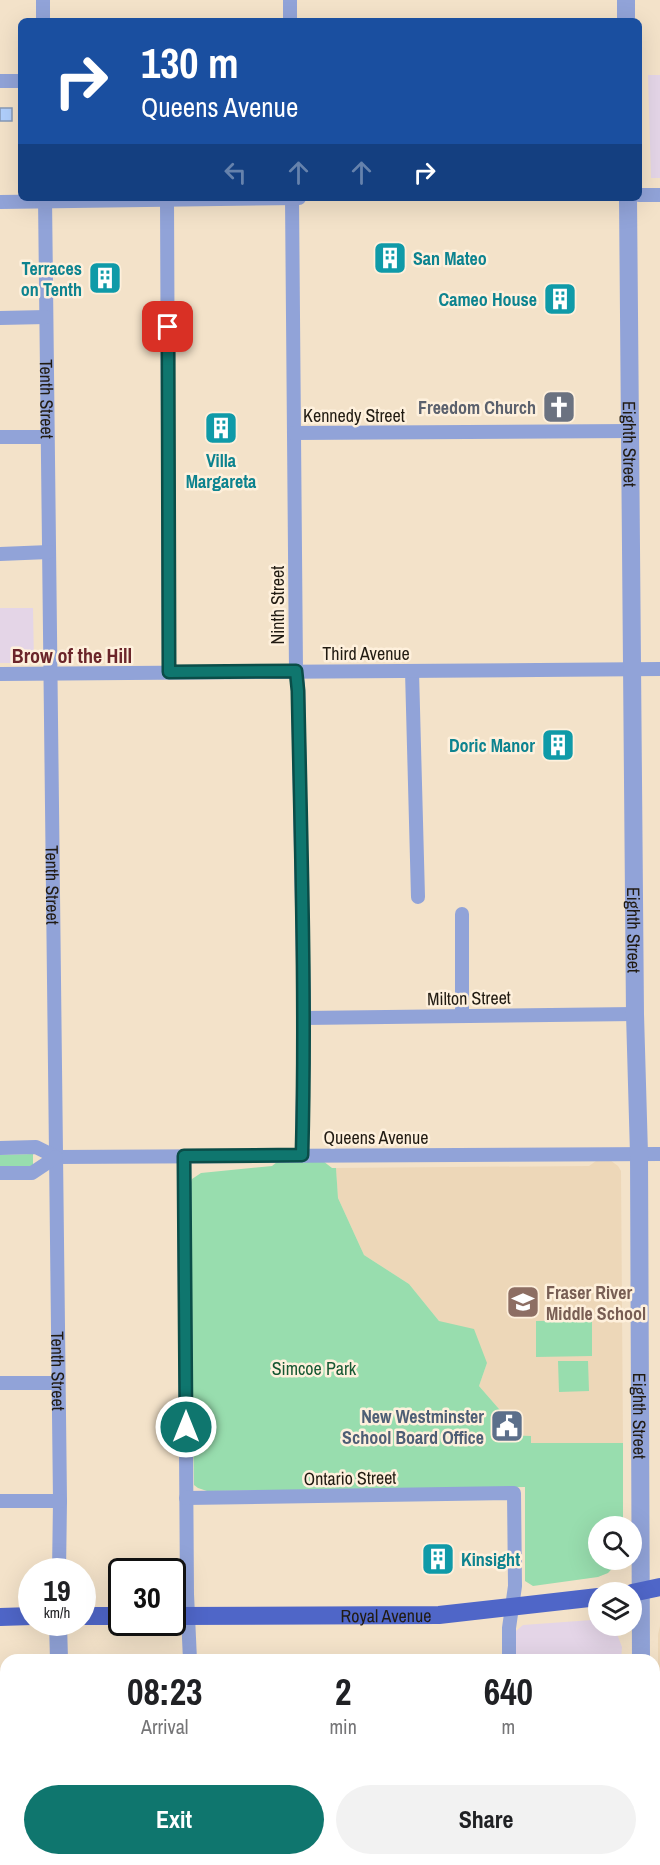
<!DOCTYPE html>
<style>
body{margin:0;font-family:"Archivo Narrow",sans-serif;background:#f2f2f2;color:#202124;height:100vh;display:flex;flex-direction:column;font-size:22px;white-space:nowrap}
*{box-sizing:border-box;margin:0}
p{font-size:20px;color:#757577}
.icon{flex:none;width:33px;height:33px;fill:none;stroke:currentColor;stroke-width:2;stroke-linecap:round;stroke-linejoin:round}
.map{position:relative;flex:1;overflow:hidden}
.details{position:absolute;left:0px;top:1654px;width:660px;height:212px;display:flex;flex-direction:column;background:#fff;border-radius:18px 18px 0 0;box-shadow:0 6px 24px #0002}
.details>*{flex:none}
.guide{position:absolute;left:18px;top:18px;width:624px;height:183px;border-radius:9px;box-shadow:0 6px 24px #0002;background:#1a4fa0;color:#fff;overflow:hidden}
.buttons{position:absolute;left:588px;top:1516px;display:grid;gap:12px}
.buttons a{display:grid;place-items:center;width:54px;height:54px;border-radius:50%;background:#fff;box-shadow:0 6px 24px #0002;font-size:30px}
.speed{position:absolute;left:18px;top:1558px;display:flex;gap:12px;font-size:30px;font-weight:700;text-align:center}
.speed>*{display:grid;place-content:center;width:78px;height:78px;border-radius:50%;background:#fff;box-shadow:0 6px 24px #0002;line-height:1}
.speed small{font-size:15px;font-weight:400}
.speed .limit{border:3px solid #111;border-radius:9px;background:#fff;color:#111}
.pin{position:absolute;display:grid;place-items:center;width:51px;height:51px;color:#fff;margin:-26px;border-radius:12px;box-shadow:0 3px 9px #0006}
.me{position:absolute;width:66px;margin:-33px;rotate:0deg;stroke-linejoin:round;filter:drop-shadow(0 0 4px #0008)}
.turn{display:flex;align-items:center;gap:21px;height:126px;padding:0 24px;font-size:27px}
.turn .icon{width:78px;height:78px;stroke-width:2.5}
.turn b{display:block;font-size:42px;line-height:51px}
.lanes{display:flex;align-items:center;height:57px;padding:0 24px;background:#0003;justify-content:center;gap:30px;direction:ltr}
.lanes .off{opacity:.35}
.eta{display:flex;justify-content:space-evenly;align-items:center;height:102px;text-align:center}
.eta b{font-size:36px;font-weight:700;line-height:42px}
.cta{display:flex;gap:12px;margin-top:auto;padding:12px 24px}
.cta a{flex:1;height:69px;border-radius:36px;background:#0f766e;color:#fff;font-size:24px;font-weight:700;line-height:69px;text-align:center}
.cta a+a{background:#f2f2f2;color:#202124}
.map>svg:first-child{display:block}
.commercial{fill:#e4d5e7}
.built{fill:#edd7b8}
.green{fill:#98ddae}
.water{fill:#b0cffc;stroke:#8599b6;stroke-width:1.5}
.lines{fill:none;stroke-linecap:round;stroke-linejoin:round}
.minor{stroke:#91a3d8;stroke-width:14}
.tertiary{stroke:#91a3d8;stroke-width:18}
.primary{stroke:#4f66c8;stroke-width:18}
.route-casing{stroke:#0a4d48;stroke-width:15}
.route{stroke:#0f766e;stroke-width:10}
.labels{text-anchor:middle;dominant-baseline:central;stroke-width:5;stroke-linejoin:round;paint-order:stroke}
.culture-label{font-size:18px;font-weight:bold;fill:#0d838f;stroke:#fef0dc;text-anchor:end}
.street-label{font-size:18px;fill:#211b12;stroke:#fef0dc}
.worship-label{font-size:18px;font-weight:bold;fill:#5b616d;stroke:#fef0dc;text-anchor:end}
.education-label{font-size:18px;font-weight:bold;fill:#785e54;stroke:#fef0dc;text-anchor:start}
.park-label{font-size:18px;fill:#155732;stroke:#fef0dc}
.service-label{font-size:18px;font-weight:bold;fill:#4e5e75;stroke:#fef0dc;text-anchor:end}
.neighbourhood-label{font-size:20px;font-weight:bold;fill:#6b252a;stroke:#fef0dc}
</style>
<div class="map">
<svg width="660" height="1865" viewBox="0 0 660 1865">
<rect width="100%" height="100%" fill="#f3e2c9"/>
<path class="commercial" d="M648,75H660V178H651Z
M0,608H33L34,663H0Z
M592,1620L598,1621V1626H609L617,1634L622,1647L621,1660H516V1631L523,1625Z
M0,1729H6V1860H47V1865H0Z"/>
<path class="built" d="M610,1160L618,1166L621,1171L623,1443H531V1436L505,1435L506,1417L479,1386L487,1363L439,1321L409,1284L364,1255L338,1198L336,1168L589,1166L596,1161Z
M660,1626V1700L658,1695V1635Z"/>
<path class="green" d="M33,1154V1167H0V1155Z
M323,1161L332,1168H336L338,1198L364,1255L409,1284L439,1321L474,1329L487,1363L479,1386L506,1417V1435L531,1436V1443H623V1527H598V1560H620L608,1573L598,1577L533,1586L525,1581V1487L207,1491L198,1488L194,1485L189,1190L192,1179L201,1173L272,1166L277,1162Z
M592,1320V1356L536,1357V1321Z
M558,1361H588L589,1391L559,1392Z"/>
<path class="water" d="M0,108H12V121H0Z"/>
<g class="lines">
<g class="minor">
<path d="M43,0V21"/>
<path d="M290,0V21"/>
<path d="M0,81H21"/>
<path d="M639,195H660"/>
<path id="s1" d="M45,198L60,1501L59,1572"/>
<path d="M292,198L296,671L298,686L304,1018L302,1155"/>
<path d="M167,199L169,672"/>
<path d="M0,202L299,198"/>
<path d="M0,318L46,317"/>
<path d="M294,433L630,431"/>
<path d="M0,437H47"/>
<path d="M0,554L49,552"/>
<path d="M412,671L418,897"/>
<path d="M0,674L660,669"/>
<path d="M462,914V1016"/>
<path d="M304,1018L635,1014"/>
<path d="M0,1148L36,1147L56,1157L660,1154"/>
<path d="M184,1156L187,1594L190,1660"/>
<path d="M0,1173H32L56,1157"/>
<path d="M0,1383H58"/>
<path d="M186,1498L514,1493L515,1586L509,1628V1660"/>
<path d="M0,1501H60"/>
<path d="M189,1860V1865"/>
<path d="M511,1865V1860"/>
</g>
<g class="tertiary">
<path d="M626,0V21"/>
<path id="s2" d="M628,198L635,1014L639,1154L641,1660"/>
<path d="M58,1623L59,1660"/>
<path d="M60,1860V1865"/>
<path d="M642,1860V1865"/>
</g>
<g class="primary">
<path d="M632,1593L660,1587"/>
<path d="M82,1616H122"/>
<path id="s3" d="M172,1616L439,1615L598,1597"/>
<path d="M0,1617L32,1616"/>
</g>
</g>
<g class="lines">
<defs>
<path id="route" d="M168,327L169,672L296,671L298,691C301,846 306,1000 302,1155L184,1156L186,1427"/>
</defs>
<use href="#route" class="route-casing"/>
<use href="#route" class="route"/>
</g>
<defs>
<symbol id="building-square" viewBox="-11 -11 22 22"><rect x="-9" y="-9" width="18" height="18" rx="4" fill="#0f9aa8" stroke="#fef0dc"/><path d="M-4-6H4V6H1V3H-1V6H-4ZM-2.5-4.3h1.7v1.8h-1.7ZM.8-4.3h1.7v1.8H.8ZM-2.5-1h1.7V.8h-1.7ZM.8-1h1.7V.8H.8Z" fill="#fff"/></symbol>
<symbol id="church-square" viewBox="-11 -11 22 22"><rect x="-9" y="-9" width="18" height="18" rx="4" fill="#6b7280" stroke="#fef0dc"/><path d="M-1.2-6h2.4v3.5h3.3v2.4h-3.3V6h-2.4V-.1h-3.3v-2.4h3.3Z" fill="#fff"/></symbol>
<symbol id="school-square" viewBox="-11 -11 22 22"><rect x="-9" y="-9" width="18" height="18" rx="4" fill="#8d6e63" stroke="#fef0dc"/><path d="M0-5L7-2L0 1L-7-2ZM-4 1L0 2.5L4 1V4Q0 6-4 4Z" fill="#fff"/></symbol>
<symbol id="civic-square" viewBox="-11 -11 22 22"><rect x="-9" y="-9" width="18" height="18" rx="4" fill="#5c6f8a" stroke="#fef0dc"/><path d="M-.6-6.5H3V-4.5H.6V-3L4-1V1h2V6H-6V1h2V-1L-.6-3ZM-1.2 2.5V6h2.4V2.5Z" fill="#fff"/></symbol>
</defs>
<g fill-rule="evenodd">
<use href="#building-square" x="371" y="239" width="38" height="38"/>
<use href="#building-square" x="86" y="259" width="38" height="38"/>
<use href="#building-square" x="541" y="280" width="38" height="38"/>
<use href="#church-square" x="540" y="388" width="38" height="38"/>
<use href="#building-square" x="202" y="409" width="38" height="38"/>
<use href="#building-square" x="539" y="726" width="38" height="38"/>
<use href="#school-square" x="504" y="1283" width="38" height="38"/>
<use href="#civic-square" x="488" y="1407" width="38" height="38"/>
<use href="#building-square" x="419" y="1540" width="38" height="38"/>
</g>
<g class="labels">
<g class="culture-label">
<text x="413" y="258" text-anchor="start">San Mateo</text>
<text x="82" y="268">Terraces<tspan x="82" dy="21">on Tenth</tspan></text>
<text x="537" y="299">Cameo House</text>
<text x="221" y="460" text-anchor="middle">Villa<tspan x="221" dy="21">Margareta</tspan></text>
<text x="535" y="745">Doric Manor</text>
<text x="461" y="1559" text-anchor="start">Kinsight</text>
</g>
<g class="street-label">
<text stroke="none"><textPath href="#s1" startOffset="201">Tenth Street</textPath></text>
<text x="354" y="415">Kennedy Street</text>
<text stroke="none"><textPath href="#s2" startOffset="246">Eighth Street</textPath></text>
<text transform="translate(277 605) rotate(-90)">Ninth Street</text>
<text x="366" y="653">Third Avenue</text>
<text stroke="none"><textPath href="#s1" startOffset="687">Tenth Street</textPath></text>
<text stroke="none"><textPath href="#s2" startOffset="732">Eighth Street</textPath></text>
<text transform="translate(469 998) rotate(-1)">Milton Street</text>
<text x="376" y="1137">Queens Avenue</text>
<text stroke="none"><textPath href="#s1" startOffset="1173">Tenth Street</textPath></text>
<text stroke="none"><textPath href="#s2" startOffset="1218">Eighth Street</textPath></text>
<text transform="translate(350 1478) rotate(-1)">Ontario Street</text>
<text stroke="none"><textPath href="#s3" startOffset="214">Royal Avenue</textPath></text>
</g>
<g class="worship-label">
<text x="536" y="407">Freedom Church</text>
</g>
<g class="education-label">
<text x="546" y="1292">Fraser River<tspan x="546" dy="21">Middle School</tspan></text>
</g>
<g class="park-label">
<text x="314" y="1368">Simcoe Park</text>
</g>
<g class="service-label">
<text x="484" y="1416">New Westminster<tspan x="484" dy="21">School Board Office</tspan></text>
</g>
<g class="neighbourhood-label">
<text x="72" y="655">Brow of the Hill</text>
</g>
</g>
</svg>
<div class="buttons">
<a><svg class="icon" aria-label="search" viewBox="0 0 24 24"><circle cx="10" cy="10" r="6"/><path d="M15 15l6 6"/></svg></a>
<a><svg class="icon" aria-label="layers" viewBox="0 0 24 24"><path d="M12 4l9 5-9 5-9-5zM3 14l9 5 9-5"/></svg></a>
</div>
<div class="speed"><div>19<small>km/h</small></div><div class="limit">30</div></div>
<div class="pin" style="left:168px;top:327px;background:#d93025"><svg class="icon" aria-label="arrive" viewBox="0 0 24 24"><path d="M6 21V4h12l-3 4 3 4H6"/></svg></div>
<svg class="me" style="left:186px;top:1427px" viewBox="-20 -20 40 40"><circle r="17" fill="#0f766e" stroke="#fff" stroke-width="3"/><path d="M0-11L8 9 0 5-8 9z" fill="#fff"/></svg>
<div class="guide">
<div class="turn"><svg class="icon" aria-label="right" viewBox="0 0 24 24"><path d="M7 20v-9h11M14 6l5 5-5 5"/></svg><div><b>130 m</b>Queens Avenue</div></div>
<div class="lanes"><svg class="icon off" aria-label="left" viewBox="0 0 24 24"><path d="M17 20v-9H6M10 6l-5 5 5 5"/></svg><svg class="icon off" aria-label="ahead" viewBox="0 0 24 24"><path d="M12 20V5M6 11l6-6 6 6"/></svg><svg class="icon off" aria-label="ahead" viewBox="0 0 24 24"><path d="M12 20V5M6 11l6-6 6 6"/></svg><svg class="icon" aria-label="right" viewBox="0 0 24 24"><path d="M7 20v-9h11M14 6l5 5-5 5"/></svg></div>
</div>
<section class="details">
<div class="eta">
<div><b>08:23</b><p>Arrival</p></div>
<div><b>2</b><p>min</p></div>
<div><b>640</b><p>m</p></div>
</div>
<div class="cta"><a>Exit</a><a>Share</a></div>
</section>
</div>
